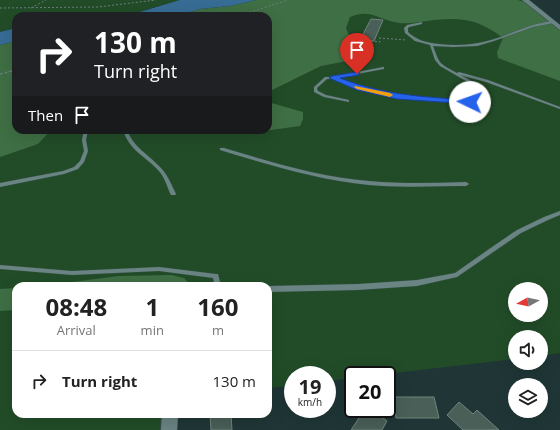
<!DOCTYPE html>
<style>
body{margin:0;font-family:"Open Sans",sans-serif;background:#f2f2f2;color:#222;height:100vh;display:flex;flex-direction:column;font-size:15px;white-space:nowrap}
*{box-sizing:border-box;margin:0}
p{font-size:13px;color:#767676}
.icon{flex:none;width:22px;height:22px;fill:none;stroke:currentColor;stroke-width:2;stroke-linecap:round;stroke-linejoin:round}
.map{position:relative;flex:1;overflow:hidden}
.panel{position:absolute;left:12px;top:282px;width:260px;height:136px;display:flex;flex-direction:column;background:#fff;border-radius:12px;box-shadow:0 4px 16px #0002}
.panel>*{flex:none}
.top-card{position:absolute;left:12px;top:12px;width:260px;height:122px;border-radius:12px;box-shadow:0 4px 16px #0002;background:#202124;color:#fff;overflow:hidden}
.needle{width:26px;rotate:262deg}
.fabs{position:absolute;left:508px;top:282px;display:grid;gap:8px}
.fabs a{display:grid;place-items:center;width:40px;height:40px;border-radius:50%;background:#fff;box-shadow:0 4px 16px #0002;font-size:20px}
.speed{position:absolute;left:284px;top:366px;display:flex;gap:8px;font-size:20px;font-weight:700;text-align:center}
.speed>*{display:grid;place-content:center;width:52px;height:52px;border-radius:50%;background:#fff;box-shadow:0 4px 16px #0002;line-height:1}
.speed small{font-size:10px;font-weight:400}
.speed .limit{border:2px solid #111;border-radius:6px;background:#fff;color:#111}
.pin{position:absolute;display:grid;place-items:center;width:34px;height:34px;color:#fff;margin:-41px -17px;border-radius:50% 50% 50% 0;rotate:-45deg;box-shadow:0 0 4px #0007}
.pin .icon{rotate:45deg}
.me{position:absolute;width:44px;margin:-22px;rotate:273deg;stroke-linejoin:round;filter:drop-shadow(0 0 3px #0008)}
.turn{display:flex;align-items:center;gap:14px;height:84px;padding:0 16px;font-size:18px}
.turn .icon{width:52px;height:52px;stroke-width:2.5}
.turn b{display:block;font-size:28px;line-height:34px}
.then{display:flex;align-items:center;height:38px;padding:0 16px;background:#0003;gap:8px;font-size:15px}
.eta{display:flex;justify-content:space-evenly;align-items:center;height:68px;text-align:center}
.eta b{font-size:24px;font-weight:700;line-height:28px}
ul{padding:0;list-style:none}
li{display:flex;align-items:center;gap:12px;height:60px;padding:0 16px;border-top:1px solid #e0e0e0}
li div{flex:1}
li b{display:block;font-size:15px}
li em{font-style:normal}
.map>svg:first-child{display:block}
.green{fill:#224c28;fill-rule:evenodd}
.forest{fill:#3f6f44}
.water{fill:#376c95}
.building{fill:#495f57;stroke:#6f857d}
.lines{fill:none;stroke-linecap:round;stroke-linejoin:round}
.service-casing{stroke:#3e5252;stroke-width:0.5}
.minor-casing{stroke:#3e5252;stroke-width:1}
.path-far1{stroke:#6c7e7e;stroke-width:1;stroke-dasharray:2 2;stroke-linecap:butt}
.path{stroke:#6c7e7e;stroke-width:1.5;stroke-dasharray:2.5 2.5;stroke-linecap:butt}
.service{fill:#6a8383;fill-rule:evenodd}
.minor{fill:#6a8383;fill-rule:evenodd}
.route{fill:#2563eb;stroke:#184099}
.slow{fill:#f59e0b}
</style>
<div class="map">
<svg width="560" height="430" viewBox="0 0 560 430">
<rect width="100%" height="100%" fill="#203636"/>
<path class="green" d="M0,0H182L161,5L126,16H16V28L0,32Z
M283,0H522L560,30V353L541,356V337H515V359L377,375H353V378L327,381V375H293V385L268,388V286H16V414H163L162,430H0V85L16,130H268V16ZM515,289H541V315H515Z"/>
<path class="forest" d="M256,0H518L524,2L560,30V81L498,58L497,52L503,38C477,18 459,17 427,21C419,22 409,24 400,23C378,21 373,8 350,17L346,28L351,40L360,45L366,54L352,60L321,66L268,92V16H178L200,9L230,6Z
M16,41V130H51L38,144L0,157V45Z
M268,102L303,112V119L300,126L256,132L232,130H268Z
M171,275L184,278L191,286H40L119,276Z
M16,288V310L0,311V289Z"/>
<path class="water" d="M180,0H256L230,6L200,9L178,16H126Z
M16,28V41L0,45V32Z"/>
<path class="building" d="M371,19L383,20L374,41L360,40Z
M392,397H434L439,418H396Z
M459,402L473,414L477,410L499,430H463L447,415Z
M365,409H371L387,421L382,430H351Z
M210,414H231L232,430H211Z"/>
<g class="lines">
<defs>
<path id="service" d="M553,21L555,22L554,23L533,27L494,41L477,46L453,47L433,46C440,65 439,63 457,73L459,72L488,80L560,107V109L486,82L460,75L476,83L481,91C480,99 477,102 469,103L397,97L368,92L332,79H327L317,88L318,91L326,95L349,100V102L324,97L314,92V87L325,77H332L383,67H384V69L335,78L369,90L397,95L469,101L473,100L476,98L477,91L473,85L440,66L435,60L430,45L415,41L405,33L404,28L407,25L422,22V24L409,27L408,28V32C416,40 427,43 439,44C456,46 474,45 491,40C512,34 531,23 553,21Z
M84,130H88L86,140L88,151L84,162L78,169L64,174L0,187V183L63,171L74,167L80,161L84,151L82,140Z
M123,130H127C134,148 148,154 160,167C168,175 171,184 176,194L175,195H171C167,187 165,177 158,170C144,155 130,151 123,130Z
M220,148H224C271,162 319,177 369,181C401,184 434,183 466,182L469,184L466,186C434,186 401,188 369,185C318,180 269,165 220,150Z
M560,211V215L548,220L521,233L457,277L417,286L358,290L268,292V286L358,284L417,280L455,273L492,247L517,230L544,217Z
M0,265L72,271L159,267L216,274H218L221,286H215L213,278L159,271L72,275L0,269Z"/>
<path id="minor" d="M522,0H529L560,25V30Z
M162,414H178L177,430H161Z"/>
</defs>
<use href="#service" class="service-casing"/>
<use href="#minor" class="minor-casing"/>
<path class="path-far1" d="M0,8L98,7L156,0
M31,8L46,0
M238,16L288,0
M379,38L406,40
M363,40L380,42V39
M8,72L16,70"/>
<path class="path" d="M0,74L12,71"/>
<use href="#service" class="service"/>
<use href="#minor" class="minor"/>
</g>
<path class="route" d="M357,72H359V75L340,78C383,95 424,97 470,100L473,102L470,104L397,99L357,90L329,78L332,76Z"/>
<path class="slow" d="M355,86L390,93L393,95L390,97L357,89L354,87Z"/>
</svg>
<div class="fabs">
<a><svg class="needle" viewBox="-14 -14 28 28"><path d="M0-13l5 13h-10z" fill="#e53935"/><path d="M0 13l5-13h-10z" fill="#767676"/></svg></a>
<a><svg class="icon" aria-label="sound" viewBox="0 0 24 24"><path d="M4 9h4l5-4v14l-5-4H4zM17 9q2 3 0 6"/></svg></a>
<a><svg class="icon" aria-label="layers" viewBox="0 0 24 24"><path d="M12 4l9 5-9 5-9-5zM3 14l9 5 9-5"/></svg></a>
</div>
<div class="speed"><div>19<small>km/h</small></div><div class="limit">20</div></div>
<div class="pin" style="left:357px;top:74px;background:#d93025"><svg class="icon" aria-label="arrive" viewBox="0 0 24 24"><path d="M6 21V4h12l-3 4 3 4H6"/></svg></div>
<svg class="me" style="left:470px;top:102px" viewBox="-20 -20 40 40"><circle r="19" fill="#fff"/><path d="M0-13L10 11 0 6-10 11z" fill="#2563eb"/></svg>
<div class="top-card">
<div class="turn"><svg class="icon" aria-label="right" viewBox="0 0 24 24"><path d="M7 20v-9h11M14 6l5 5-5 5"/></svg><div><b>130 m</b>Turn right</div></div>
<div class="then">Then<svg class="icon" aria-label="arrive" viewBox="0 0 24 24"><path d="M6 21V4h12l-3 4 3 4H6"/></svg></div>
</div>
<section class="panel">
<div class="eta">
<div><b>08:48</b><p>Arrival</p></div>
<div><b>1</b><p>min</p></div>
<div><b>160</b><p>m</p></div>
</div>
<ul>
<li><svg class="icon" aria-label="right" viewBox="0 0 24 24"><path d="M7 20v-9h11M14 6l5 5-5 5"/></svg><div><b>Turn right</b></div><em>130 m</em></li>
</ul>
</section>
</div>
